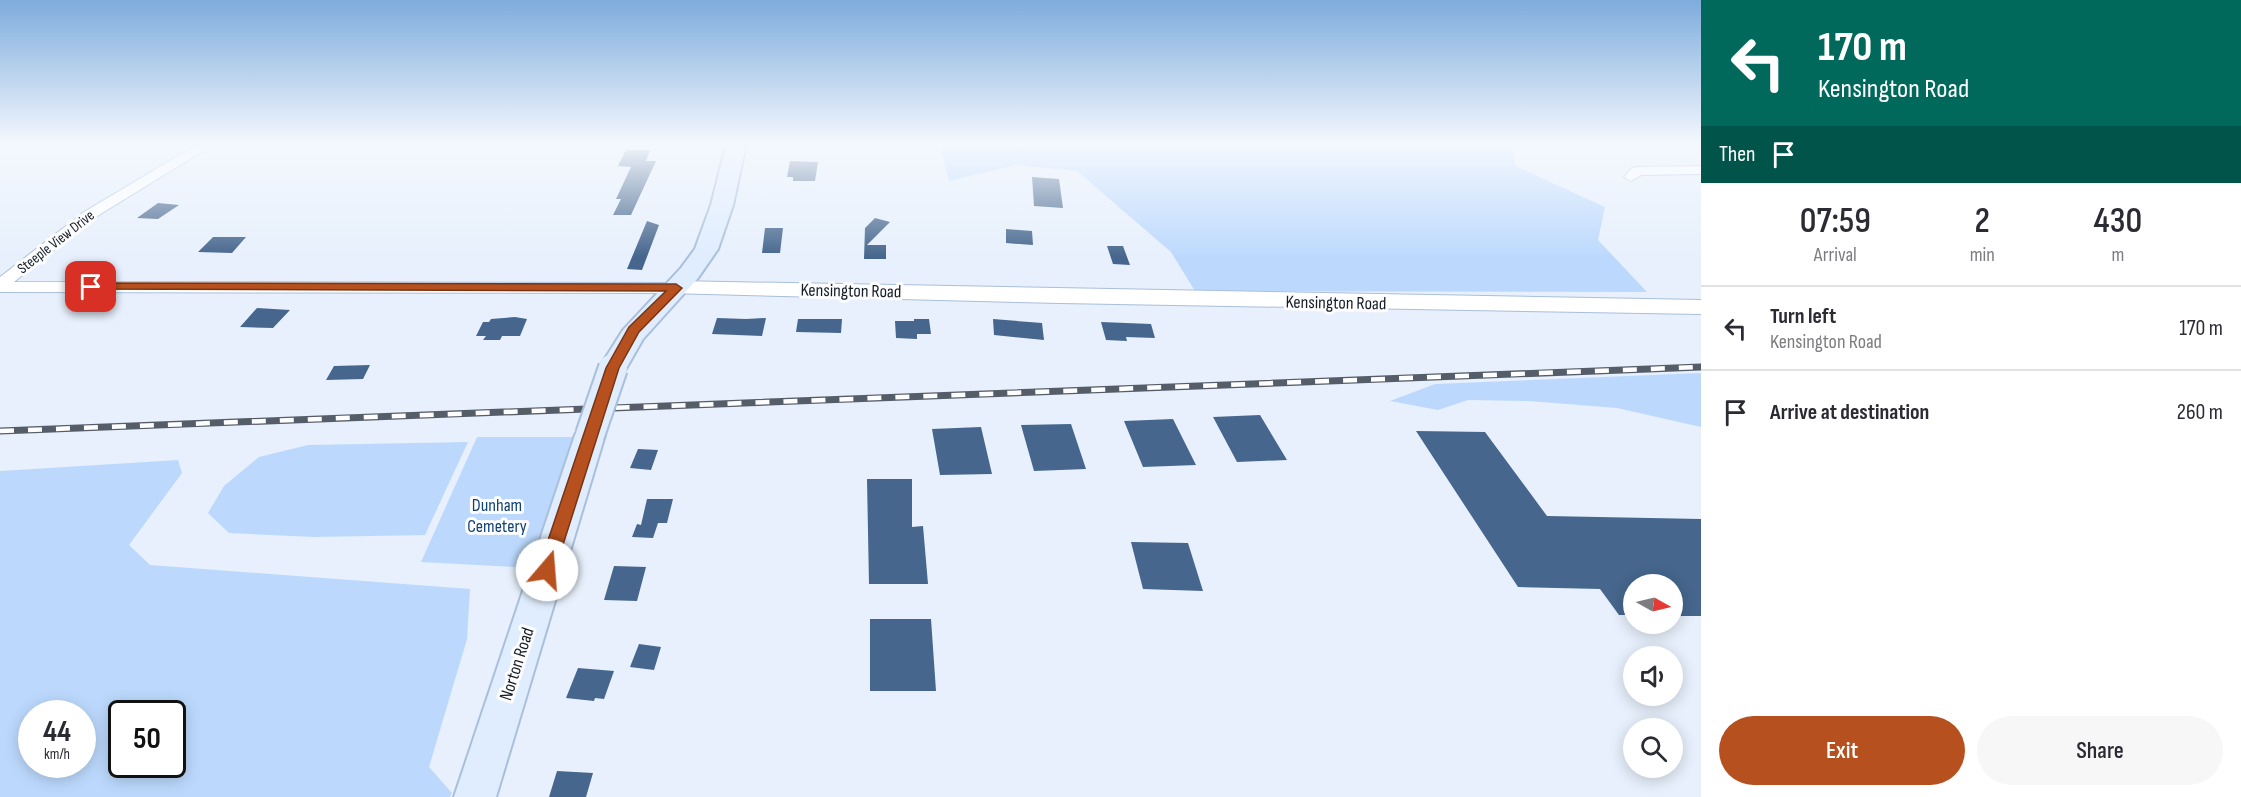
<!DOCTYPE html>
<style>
body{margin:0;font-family:"Sofia Sans Condensed",sans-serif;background:#f7f7f7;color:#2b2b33;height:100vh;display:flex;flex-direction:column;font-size:22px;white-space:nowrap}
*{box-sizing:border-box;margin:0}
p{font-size:20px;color:#7c7c81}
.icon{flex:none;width:33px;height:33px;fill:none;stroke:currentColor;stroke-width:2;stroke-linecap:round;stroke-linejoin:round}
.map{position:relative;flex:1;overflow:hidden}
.details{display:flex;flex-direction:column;background:#fff;width:540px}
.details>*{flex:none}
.hud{background:#00695c;color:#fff;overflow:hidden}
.needle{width:39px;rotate:98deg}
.buttons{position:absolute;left:1623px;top:574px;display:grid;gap:12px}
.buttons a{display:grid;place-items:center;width:60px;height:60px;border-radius:50%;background:#fff;box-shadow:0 3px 15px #0003;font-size:30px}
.speed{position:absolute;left:18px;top:700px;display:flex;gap:12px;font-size:30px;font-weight:700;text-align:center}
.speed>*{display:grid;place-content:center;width:78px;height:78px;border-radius:50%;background:#fff;box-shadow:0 3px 15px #0003;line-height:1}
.speed small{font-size:15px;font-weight:400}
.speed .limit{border:3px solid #111;border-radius:9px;background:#fff;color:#111}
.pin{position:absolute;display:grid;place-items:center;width:51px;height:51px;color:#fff;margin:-26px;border-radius:12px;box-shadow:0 3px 9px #0006}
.me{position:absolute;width:66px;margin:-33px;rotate:18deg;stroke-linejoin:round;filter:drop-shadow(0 0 4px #0008)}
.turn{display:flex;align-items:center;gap:21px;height:126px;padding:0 18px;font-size:27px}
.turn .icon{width:78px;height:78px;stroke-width:2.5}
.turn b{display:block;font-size:42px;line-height:51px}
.then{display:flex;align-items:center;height:57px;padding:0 18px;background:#0003;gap:12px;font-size:22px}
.eta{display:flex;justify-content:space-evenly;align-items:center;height:102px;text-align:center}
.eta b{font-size:36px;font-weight:600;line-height:42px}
.cta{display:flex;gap:12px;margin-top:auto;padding:12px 18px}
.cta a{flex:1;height:69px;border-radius:36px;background:#b6511f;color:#fff;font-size:24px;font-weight:600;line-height:69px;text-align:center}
.cta a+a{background:#f7f7f7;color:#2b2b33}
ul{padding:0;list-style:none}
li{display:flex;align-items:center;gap:18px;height:84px;padding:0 18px;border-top:2px solid #e1e1e2}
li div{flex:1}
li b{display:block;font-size:22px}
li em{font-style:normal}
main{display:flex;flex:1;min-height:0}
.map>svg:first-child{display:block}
.green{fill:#bcd9fd;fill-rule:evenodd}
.building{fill:#46668d}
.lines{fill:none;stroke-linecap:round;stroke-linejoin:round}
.minor-casing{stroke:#a9bfda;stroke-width:2}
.tertiary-casing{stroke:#a9bfda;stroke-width:2}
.secondary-casing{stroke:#a9bfda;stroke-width:4}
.minor{fill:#fff;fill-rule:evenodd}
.tertiary{fill:#fff;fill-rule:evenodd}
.secondary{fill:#e0edfe;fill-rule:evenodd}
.rail-casing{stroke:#555d68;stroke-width:7}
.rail{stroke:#fdfdfd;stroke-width:4.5;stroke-dasharray:14;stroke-linecap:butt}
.secondary-bridge-casing{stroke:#a9bfda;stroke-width:32;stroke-linecap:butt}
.secondary-bridge{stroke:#e0edfe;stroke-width:28}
.route{fill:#b6511f;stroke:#763514;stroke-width:1.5}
.labels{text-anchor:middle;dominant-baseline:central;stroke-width:6;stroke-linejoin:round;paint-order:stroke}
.far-street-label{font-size:15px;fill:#141c26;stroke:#fdfdfd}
.street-label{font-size:18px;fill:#141c26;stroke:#fdfdfd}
.park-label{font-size:18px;fill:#114175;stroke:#fdfdfd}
</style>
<main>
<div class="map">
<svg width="1701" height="797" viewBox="0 0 1701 797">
<rect width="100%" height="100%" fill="#e7f0fc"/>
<path class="green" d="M940,145H1513L1515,166L1605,207L1598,240L1647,292L1195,291L1171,252L1077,171L1016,165L949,181Z
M1701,373V427L1617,408L1529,401L1468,400L1438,410L1390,401L1435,384Z
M477,437H574L531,568L421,562Z
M468,442L425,535L314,537L229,533L208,513L224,486L259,457L308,445Z
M178,460L182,473L129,545L150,565L470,589L467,639L429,767L452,793L450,797H0V471ZM32,714H82V765H32ZM122,714H172V765H122Z"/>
<path class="building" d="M626,150H650L646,161H656L631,215H613L621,199H616L631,167L618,166Z
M790,161L818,162L815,181H793V177H787Z
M1032,177L1059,179L1063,208L1034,206Z
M158,203L179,205L158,219L137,218Z
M875,218L890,222L867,245H886V259H864L865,228Z
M647,221L659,225L642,270L627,269Z
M765,228H783L780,253H762Z
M1006,229L1032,231L1033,245L1006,243Z
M213,237H246L232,253L198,252Z
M1107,246H1123L1130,265L1113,264Z
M257,308L290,310L273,328L240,327Z
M515,317L527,319L520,336H502L500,340H483L486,336H476L483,322H489L491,319Z
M717,318L746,319L766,318L762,336L712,334Z
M798,319H842L841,333L796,332Z
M914,319H929L931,334H917V339L896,338L895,321H914Z
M993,319L1042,323L1044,340L994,335Z
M1101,322L1151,324L1155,338L1126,337L1127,341L1106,340Z
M370,365L363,379L326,380L334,366Z
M1260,415L1287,460L1237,462L1213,417Z
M1173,419L1196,465L1143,467L1124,421Z
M1071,424L1086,469L1034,471L1021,425Z
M981,427L992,474L940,475L932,429Z
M1416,431L1485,432L1547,516L1701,519V616H1672V585H1634V615H1619L1600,589L1518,587Z
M638,449L658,450L651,470L630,468Z
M867,479H912V527L923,526L928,584H869Z
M647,499H673L667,523H658L653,538L632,537L637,524L641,525Z
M1131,542L1188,543L1203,591L1143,589Z
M614,566L646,567L637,601L604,600Z
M870,619H931L936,691H870Z
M639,644L661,647L654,670L630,667Z
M578,668L614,671L604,699L595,698L594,701L566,698Z
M557,771L593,773L586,797H549Z"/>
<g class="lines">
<defs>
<path id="minor" d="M196,145H213L94,218L14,282L676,283L684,288L676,293L0,292V277L84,212Z
M1701,166V174L1641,175L1631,181L1624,177L1632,168L1637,167Z"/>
<path id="tertiary" d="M676,281L1701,300V314L1060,303L668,293L665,288L668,283Z"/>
<path id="secondary" d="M726,145H746L733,205L718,249L698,278L643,339L623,374L613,376L603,374L599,368L623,330L681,268L695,249L711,205Z
M590,425L601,428L605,435L496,797H454L575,435L579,428Z"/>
</defs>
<use href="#minor" class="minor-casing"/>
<use href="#tertiary" class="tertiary-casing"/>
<use href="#secondary" class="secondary-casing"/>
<use href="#minor" class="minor"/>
<use href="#tertiary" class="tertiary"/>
<use href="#secondary" class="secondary"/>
<defs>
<path id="rail" d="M0,431L1701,367"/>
</defs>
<use href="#rail" class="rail-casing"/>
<use href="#rail" class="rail"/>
<defs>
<path id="secondary-bridge" d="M590,435L613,368"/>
</defs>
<use href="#secondary-bridge" class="secondary-bridge-casing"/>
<use href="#secondary-bridge" class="secondary-bridge"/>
</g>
<linearGradient id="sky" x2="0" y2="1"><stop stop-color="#7eacdc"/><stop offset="0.56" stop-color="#f4f8fe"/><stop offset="1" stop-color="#f4f8fe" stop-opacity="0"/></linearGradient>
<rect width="1701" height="257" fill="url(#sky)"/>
<path class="route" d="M91,283L676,284L682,288L639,332L619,368L555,570L552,575L547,577L541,575L538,570L606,368L629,327L666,291L87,289V284Z"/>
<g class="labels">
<g class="far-street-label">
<text transform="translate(56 242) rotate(-38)">Steeple View Drive</text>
</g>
<g class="street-label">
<text transform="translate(851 291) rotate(1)">Kensington Road</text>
<text transform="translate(1336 303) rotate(1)">Kensington Road</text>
<text transform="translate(517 664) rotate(-72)">Norton Road</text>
</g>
<g class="park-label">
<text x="497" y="505">Dunham<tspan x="497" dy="21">Cemetery</tspan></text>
</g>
</g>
</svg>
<div class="buttons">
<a><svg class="needle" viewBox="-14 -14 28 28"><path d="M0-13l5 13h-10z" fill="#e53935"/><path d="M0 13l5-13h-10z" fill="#7c7c81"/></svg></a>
<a><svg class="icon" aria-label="sound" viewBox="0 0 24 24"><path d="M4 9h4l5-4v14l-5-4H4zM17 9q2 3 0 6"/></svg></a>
<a><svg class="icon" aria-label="search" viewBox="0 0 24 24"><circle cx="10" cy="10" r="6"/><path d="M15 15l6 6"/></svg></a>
</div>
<div class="speed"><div>44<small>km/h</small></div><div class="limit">50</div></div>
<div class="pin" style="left:91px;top:287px;background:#d93025"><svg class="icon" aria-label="arrive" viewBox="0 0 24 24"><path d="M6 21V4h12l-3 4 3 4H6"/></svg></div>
<svg class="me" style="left:547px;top:570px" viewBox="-20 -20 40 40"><circle r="19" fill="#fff"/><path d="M0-13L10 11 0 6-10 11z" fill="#b6511f"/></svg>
</div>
<section class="details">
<div class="hud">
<div class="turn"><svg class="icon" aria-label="left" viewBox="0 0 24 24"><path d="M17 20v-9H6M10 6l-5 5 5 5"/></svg><div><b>170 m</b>Kensington Road</div></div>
<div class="then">Then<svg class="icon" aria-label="arrive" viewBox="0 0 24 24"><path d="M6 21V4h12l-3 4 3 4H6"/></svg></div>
</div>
<div class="eta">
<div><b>07:59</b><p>Arrival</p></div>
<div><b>2</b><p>min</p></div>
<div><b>430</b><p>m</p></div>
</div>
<ul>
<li><svg class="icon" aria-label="left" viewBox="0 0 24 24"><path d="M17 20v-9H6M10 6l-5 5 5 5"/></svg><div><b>Turn left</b><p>Kensington Road</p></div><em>170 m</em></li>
<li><svg class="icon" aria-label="arrive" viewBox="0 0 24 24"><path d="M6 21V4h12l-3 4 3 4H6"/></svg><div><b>Arrive at destination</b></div><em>260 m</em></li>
</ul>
<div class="cta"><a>Exit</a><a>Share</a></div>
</section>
</main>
